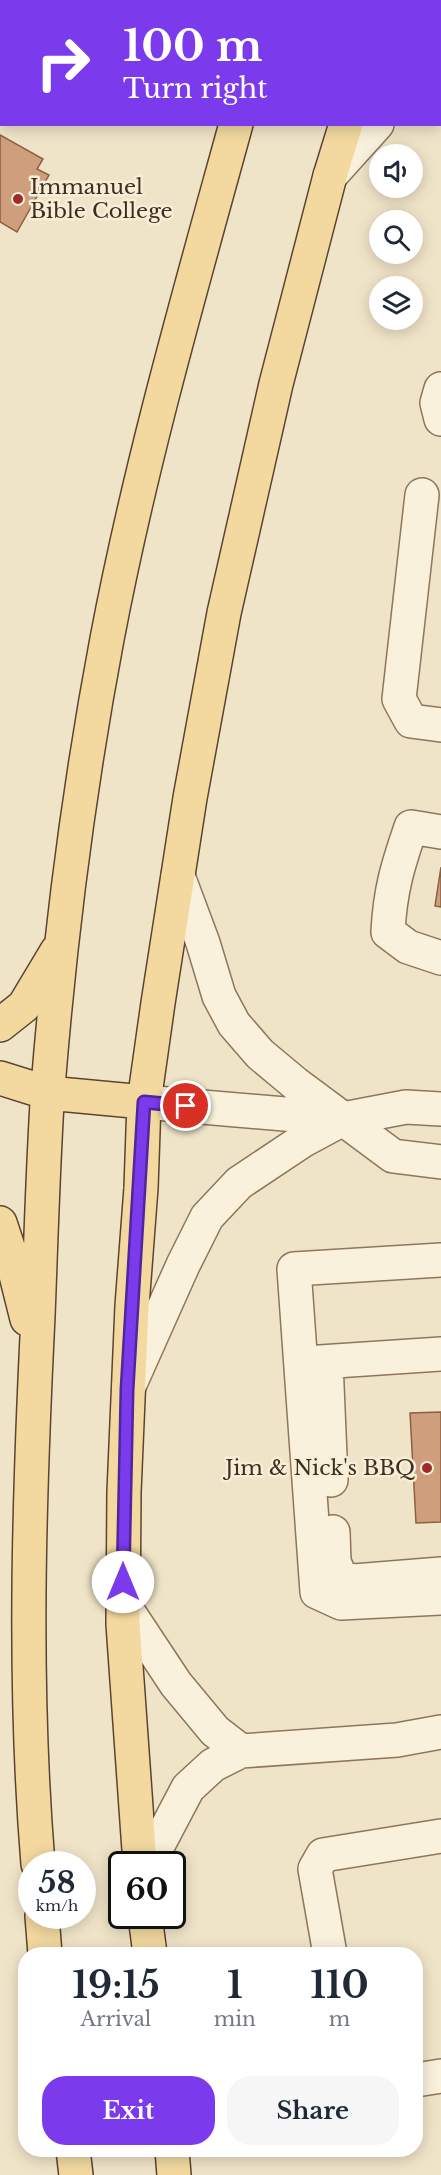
<!DOCTYPE html>
<style>
body{margin:0;font-family:"Libre Baskerville",serif;background:#f6f6f7;color:#1f2937;height:100vh;display:flex;flex-direction:column;font-size:22px;white-space:nowrap}
*{box-sizing:border-box;margin:0}
p{font-size:20px;color:#747a83}
.icon{flex:none;width:33px;height:33px;fill:none;stroke:currentColor;stroke-width:2;stroke-linecap:round;stroke-linejoin:round}
.map{position:relative;flex:1;overflow:hidden}
.side{position:absolute;left:18px;top:1947px;width:405px;height:210px;display:flex;flex-direction:column;background:#fff;border-radius:24px;box-shadow:0 3px 15px #0003}
.side>*{flex:none}
.banner{position:absolute;left:0px;top:0px;width:441px;height:126px;box-shadow:0 3px 15px #0003;background:#7c3aed;color:#fff;overflow:hidden}
.buttons{position:absolute;left:369px;top:144px;display:grid;gap:12px}
.buttons a{display:grid;place-items:center;width:54px;height:54px;border-radius:50%;background:#fff;box-shadow:0 3px 15px #0003;font-size:30px}
.speed{position:absolute;left:18px;top:1851px;display:flex;gap:12px;font-size:30px;font-weight:700;text-align:center}
.speed>*{display:grid;place-content:center;width:78px;height:78px;border-radius:50%;background:#fff;box-shadow:0 3px 15px #0003;line-height:1}
.speed small{font-size:15px;font-weight:400}
.speed .limit{border:3px solid #111;border-radius:9px;background:#fff;color:#111}
.pin{position:absolute;display:grid;place-items:center;width:51px;height:51px;color:#fff;margin:-26px;border:3px solid #fff;border-radius:50%;box-shadow:0 2px 6px #0007}
.me{position:absolute;width:66px;margin:-33px;rotate:0deg;stroke-linejoin:round;filter:drop-shadow(0 0 4px #0008)}
.turn{display:flex;align-items:center;gap:21px;height:126px;padding:0 24px;font-size:27px}
.turn .icon{width:78px;height:78px;stroke-width:2.5}
.turn b{display:block;font-size:42px;line-height:51px}
.eta{display:flex;justify-content:space-evenly;align-items:center;height:102px;text-align:center}
.eta b{font-size:36px;font-weight:700;line-height:42px}
.primary-button{display:flex;gap:12px;margin-top:auto;padding:12px 24px}
.primary-button a{flex:1;height:69px;border-radius:24px;background:#7c3aed;color:#fff;font-size:24px;font-weight:700;line-height:69px;text-align:center}
.primary-button a+a{background:#f6f6f7;color:#1f2937}
.map>svg:first-child{display:block}
.building{fill:#cf9f7d;stroke:#8d5f41;stroke-width:1.5}
.lines{fill:none;stroke-linecap:round;stroke-linejoin:round}
.minor-casing{stroke:#8d765c;stroke-width:36}
.major-casing{stroke:#5b4430;stroke-width:36}
.minor{stroke:#faf1dc;stroke-width:33}
.major{stroke:#f3d9a0;stroke-width:33}
.route-casing{stroke:#51269a;stroke-width:15}
.route{stroke:#7c3aed;stroke-width:10}
.poi-dot{fill:#9e2a2b;stroke:#f7eed8;stroke-width:2}
.labels{text-anchor:middle;dominant-baseline:central;stroke-width:5;stroke-linejoin:round;paint-order:stroke}
.poi-label{font-size:21px;fill:#3d2e20;stroke:#f7eed8;text-anchor:start}
</style>
<div class="map">
<svg width="441" height="2175" viewBox="0 0 441 2175">
<rect width="100%" height="100%" fill="#f0e4c8"/>
<path class="building" d="M0,135L43,159L37,169L49,175L17,232L0,222Z
M441,867V907L435,906Z
M441,1412V1522L416,1523L410,1413Z"/>
<g class="lines">
<defs>
<path id="minor" d="M441,0V1
M440,73H441
M0,82L2,83
M330,176L377,124
M441,389L437,403L441,419
M422,495L399,699L411,721L441,725
M441,832L411,827C398,865 390,890 388,932L408,947L441,958
M178,876L203,943L219,996L234,1024L260,1054L296,1084L393,1156L441,1162
M144,1102L343,1119
M441,1260L294,1269L317,1592L341,1603L441,1598
M326,1362L331,1480
M305,1363L441,1354
M129,1386L183,1265L207,1217L239,1183L302,1141L343,1119L406,1107L441,1109
M333,1532L334,1562L341,1578L354,1581L441,1574
M123,1604L176,1684L215,1731L241,1751
M148,1864L188,1788L213,1765L241,1751L397,1740L441,1732
M330,1954L315,1869L323,1855L441,1836
M416,2080L441,2076"/>
<path id="major" d="M275,2L276,0
M387,2L388,0
M0,1025L24,1006L57,951
M0,1078L48,1093L144,1102
M0,1223L12,1259L27,1319
M38,1864C23,1682 29,1499 38,1316C41,1240 43,1163 48,1087C60,937 79,787 107,639C140,465 189,295 236,124
M140,1864L123,1624L124,1492L132,1306L141,1188L144,1102L158,1003L190,798L224,613L276,384L330,176L346,124
M42,1916L45,1954
M145,1916L150,1954
M73,2150L76,2175
M172,2150L174,2175"/>
</defs>
<use href="#minor" class="minor-casing"/>
<use href="#major" class="major-casing"/>
<use href="#minor" class="minor"/>
<use href="#major" class="major"/>
</g>
<g class="lines">
<defs>
<path id="route" d="M123,1582L127,1390L144,1102L186,1106"/>
</defs>
<use href="#route" class="route-casing"/>
<use href="#route" class="route"/>
</g>
<g class="poi-dot">
<circle cx="18" cy="199" r="6"/>
<circle cx="427" cy="1468" r="6"/>
</g>
<g class="labels">
<g class="poi-label">
<text x="30" y="187">Immanuel<tspan x="30" dy="24">Bible College</tspan></text>
<text x="415" y="1468" text-anchor="end">Jim &amp; Nick's BBQ</text>
</g>
</g>
</svg>
<div class="buttons">
<a><svg class="icon" aria-label="sound" viewBox="0 0 24 24"><path d="M4 9h4l5-4v14l-5-4H4zM17 9q2 3 0 6"/></svg></a>
<a><svg class="icon" aria-label="search" viewBox="0 0 24 24"><circle cx="10" cy="10" r="6"/><path d="M15 15l6 6"/></svg></a>
<a><svg class="icon" aria-label="layers" viewBox="0 0 24 24"><path d="M12 4l9 5-9 5-9-5zM3 14l9 5 9-5"/></svg></a>
</div>
<div class="speed"><div>58<small>km/h</small></div><div class="limit">60</div></div>
<div class="pin" style="left:186px;top:1106px;background:#d93025"><svg class="icon" aria-label="arrive" viewBox="0 0 24 24"><path d="M6 21V4h12l-3 4 3 4H6"/></svg></div>
<svg class="me" style="left:123px;top:1582px" viewBox="-20 -20 40 40"><circle r="19" fill="#fff"/><path d="M0-13L10 11 0 6-10 11z" fill="#7c3aed"/></svg>
<div class="banner">
<div class="turn"><svg class="icon" aria-label="right" viewBox="0 0 24 24"><path d="M7 20v-9h11M14 6l5 5-5 5"/></svg><div><b>100 m</b>Turn right</div></div>
</div>
<section class="side">
<div class="eta">
<div><b>19:15</b><p>Arrival</p></div>
<div><b>1</b><p>min</p></div>
<div><b>110</b><p>m</p></div>
</div>
<div class="primary-button"><a>Exit</a><a>Share</a></div>
</section>
</div>
